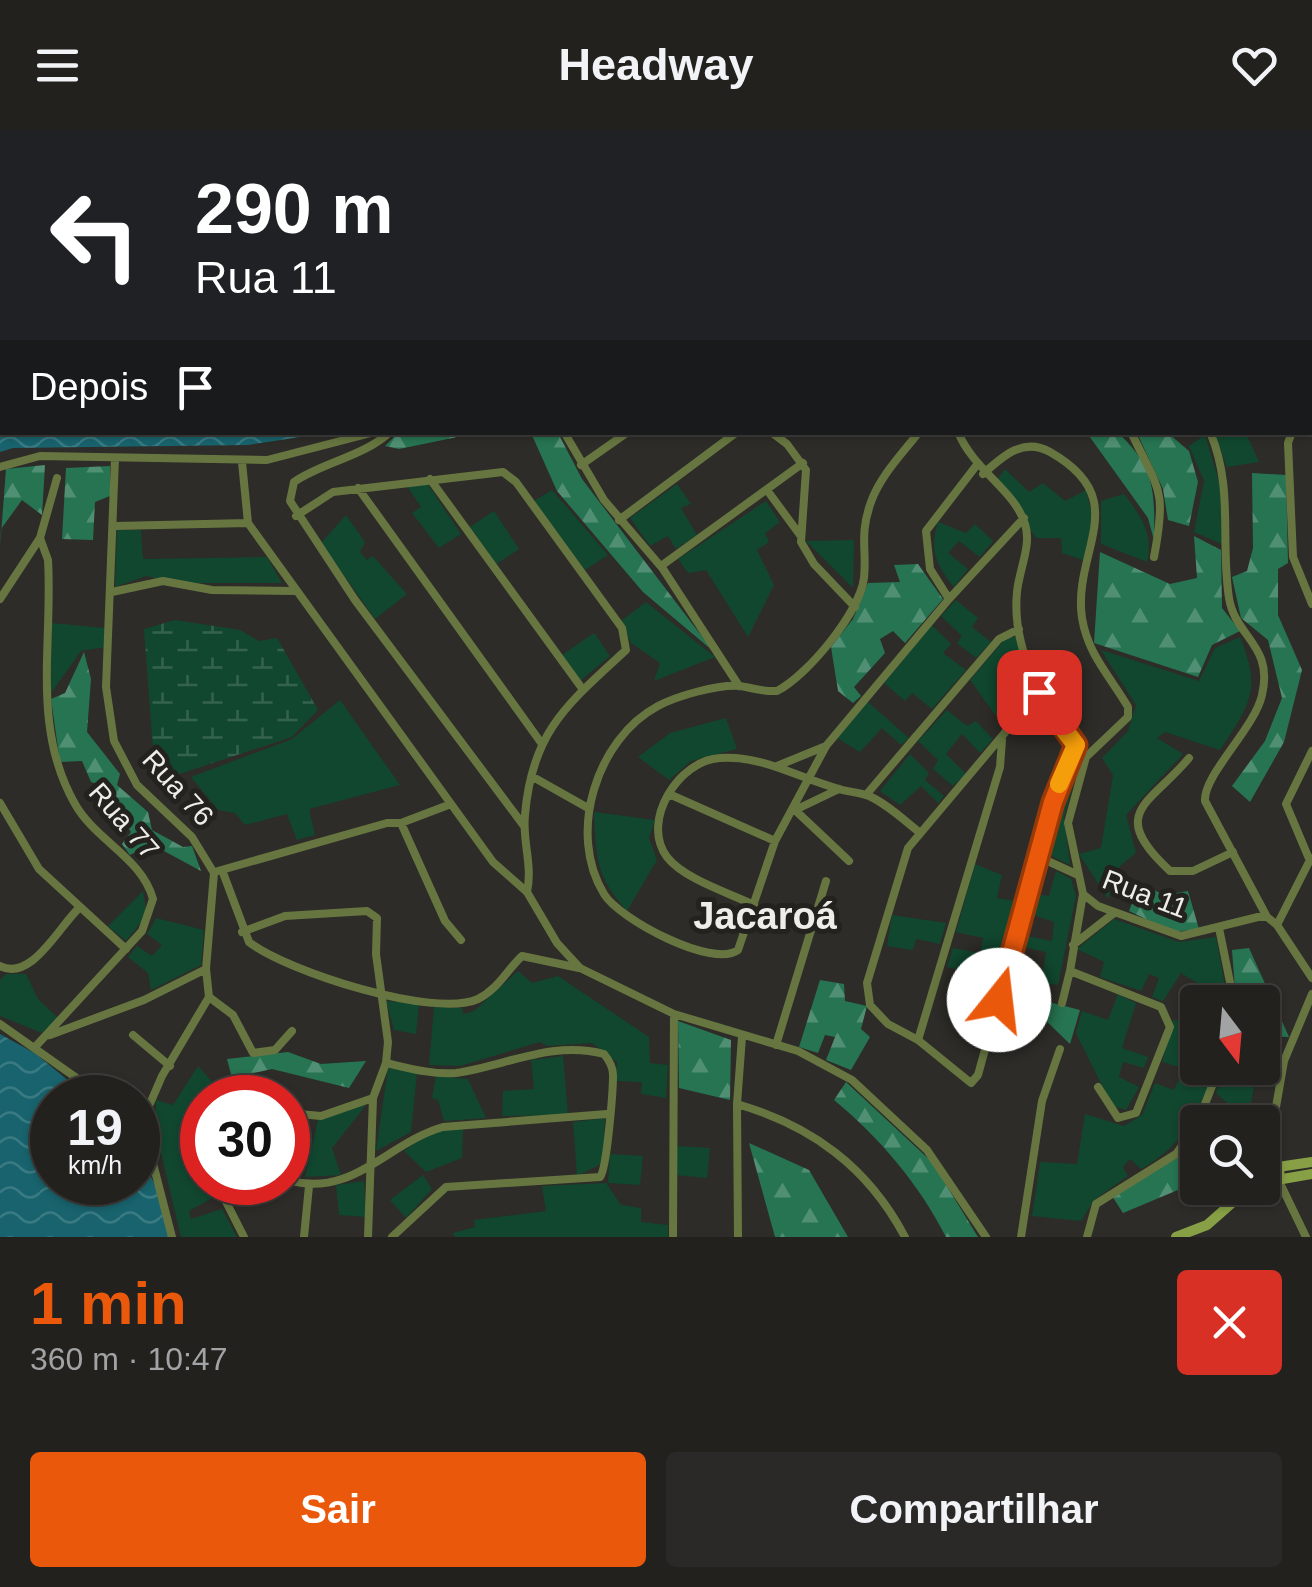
<!DOCTYPE html>
<html lang="pt">
<meta charset="utf-8">
<style>
body{margin:0;font-family:Arial,sans-serif;background:#2a2927;color:#f1f3f6;height:100vh;display:flex;flex-direction:column;font-size:38px;white-space:nowrap}
*{box-sizing:border-box;margin:0}
p{font-size:32px;color:#a2a3a4}
.icon{flex:none;width:55px;height:55px;fill:none;stroke:currentColor;stroke-width:2;stroke-linecap:round;stroke-linejoin:round}
.map{position:relative;height:1107px;overflow:hidden}
.details{display:flex;flex-direction:column;background:#22211e;flex:1}
.details>*{flex:none}
.guide{position:absolute;left:0px;top:0px;width:1312px;height:305px;box-shadow:0 2px 8px #0004,0 0 0 2px #3f3e3c;background:#202124;color:#fff;overflow:hidden}
.needle{width:65px;rotate:164deg}
.buttons{position:absolute;left:1180px;top:855px;display:grid;gap:20px}
.buttons a{display:grid;place-items:center;width:100px;height:100px;border-radius:10px;background:#22211e;box-shadow:0 2px 8px #0004,0 0 0 2px #3f3e3c;font-size:50px}
.speed{position:absolute;left:30px;top:945px;display:flex;gap:20px;font-size:50px;font-weight:700;text-align:center}
.speed>*{display:grid;place-content:center;width:130px;height:130px;border-radius:50%;background:#22211e;box-shadow:0 2px 8px #0004,0 0 0 2px #3f3e3c;line-height:1}
.speed small{font-size:25px;font-weight:400}
.speed .limit{border:15px solid #d22;background:#fff;color:#111}
.pin{position:absolute;display:grid;place-items:center;width:85px;height:85px;color:#fff;margin:-42px;border-radius:20px;box-shadow:0 5px 15px #0006}
.me{position:absolute;width:110px;margin:-55px;rotate:16deg;stroke-linejoin:round;filter:drop-shadow(0 0 8px #0008)}
.turn{display:flex;align-items:center;gap:35px;height:210px;padding:0 30px;font-size:45px}
.turn .icon{width:130px;height:130px;stroke-width:2.5}
.turn b{display:block;font-size:70px;line-height:85px}
.then{display:flex;align-items:center;height:95px;padding:0 30px;background:#0003;gap:20px;font-size:38px}
.round{display:grid;place-items:center;flex:none;width:105px;height:105px;border-radius:10px;background:#2a2927}
.overview{display:flex;align-items:center;justify-content:space-between;height:170px;padding:0 30px}
h1{font-size:60px;font-weight:700;line-height:75px;color:#ea580c}
.primary-button{display:flex;gap:20px;margin-top:auto;padding:20px 30px}
.primary-button a{flex:1;height:115px;border-radius:10px;background:#ea580c;color:#fff;font-size:40px;font-weight:700;line-height:115px;text-align:center}
.primary-button a+a{background:#2a2927;color:#f1f3f6}
header{display:flex;justify-content:space-between;align-items:center;height:130px;padding:0 30px;background:#22211e;font-size:45px;font-weight:700}
.map>svg:first-child{display:block}
.grass{fill:#11472f}
.forest{fill:url(#forest-firs)}
.wetland{fill:url(#wetland-marsh)}
.water{fill:url(#water-waves)}
.lines{fill:none;stroke-linecap:round;stroke-linejoin:round}
.street{stroke:#677640;stroke-width:8}
.secondary{stroke:#88a045;stroke-width:10}
.route-casing{stroke:#983908;stroke-width:25}
.route{stroke:#ea580c;stroke-width:18}
.slow{stroke:#f59e0b;stroke-width:18}
.labels{text-anchor:middle;dominant-baseline:central;stroke-width:10;stroke-linejoin:round;paint-order:stroke}
.street-label{font-size:28px;fill:#eeedea;stroke:#24221e}
.district-label{font-size:38px;font-weight:bold;fill:#eeedea;stroke:#24221e}
</style>
<header><svg class="icon" aria-label="menu" viewBox="0 0 24 24"><path d="M4 6h16M4 12h16M4 18h16"/></svg>Headway<svg class="icon" aria-label="heart" viewBox="0 0 24 24"><path d="M12 20l-8-8c-3-5 5-10 8-4 3-6 11-1 8 4z"/></svg></header>
<div class="map">
<svg width="1312" height="1107" viewBox="0 0 1312 1107">
<defs>
<pattern id="forest-firs" width="22" height="20" patternUnits="userSpaceOnUse" patternTransform="scale(2.5)"><rect width="22" height="20" fill="#267451"/><path d="M5 1l3.5 6h-7zM16 11l3.5 6h-7z" fill="#508f73"/></pattern>
<pattern id="wetland-marsh" width="20" height="14" patternUnits="userSpaceOnUse" patternTransform="scale(2.5)"><rect width="20" height="14" fill="#11472f"/><path d="M1 5h8M5 5V1M11 12h8M15 12V8" fill="none" stroke="#34624d"/></pattern>
<pattern id="water-waves" width="16" height="10" patternUnits="userSpaceOnUse" patternTransform="scale(2.5)"><rect width="16" height="10" fill="#18636d"/><path d="M0 5q4-4 8 0t8 0" fill="none" stroke="#3a7a82"/></pattern>
</defs>
<rect width="100%" height="100%" fill="#2d2c28"/>
<path class="grass" d="M1214,303H1246L1259,332L1227,337Z
M1205,305L1220,355L1222,414L1194,402L1204,351L1189,316Z
M1005,339L1029,362L1043,353L1065,371L1086,360L1094,393L1086,431L1062,423L1061,408H1036L997,350Z
M427,353L461,404L439,418L412,383L421,377L407,356Z
M677,354L691,374L681,378L697,405L676,419L668,406L650,416L630,388Z
M552,360L608,425L585,440L534,371Z
M1124,364C1141,386 1154,404 1147,432L1101,414V371Z
M766,371L780,392L765,403L769,412L757,420L774,455L748,507L706,440L688,443L678,429Z
M494,381L519,419L495,435L470,397Z
M346,385L365,412L360,422L367,430L373,426L407,464L375,489L321,413Z
M938,392L966,403L975,394L993,411L980,427L959,411L948,423L968,439L954,457C936,435 929,420 938,392Z
M117,400H141L143,429L267,427L282,453H177L146,446L115,457Z
M854,410L853,458L806,411Z
M956,470L978,488L972,497L991,512L976,528L957,513L962,506L941,486Z
M646,472L715,527L654,551L660,533L631,513L621,491Z
M51,493L105,498L106,517L81,521L51,563Z
M932,495L951,514L943,523L966,540L932,579L912,563L905,571L884,553Z
M594,503L610,526L580,551L562,525Z
M1017,507L1035,560L1004,597L970,550L1006,508Z
M1240,507C1262,560 1250,574 1220,620L1165,602L1157,608L1183,624L1126,685L1136,723L1120,736L1108,769L1079,724L1101,718L1113,645L1102,628L1128,601L1136,575L1101,520L1199,551L1215,518Z
M340,570L400,655L309,679L315,705L297,710L287,684L245,695L235,683L218,680L191,647L292,609Z
M868,572L909,608L901,615L882,598L860,622L837,608Z
M947,580L967,596L976,591L993,609L980,623L962,604L946,624L966,644L953,656L933,639L938,630L918,611Z
M726,588L737,619L691,631L669,650L638,627L670,603Z
M910,624L929,643L925,650L944,666L938,673L921,656L900,675L880,661Z
M1073,628L1080,631L1064,687L1070,735L1045,723Z
M594,682L655,690L649,708L657,730L627,781C596,747 596,727 594,682Z
M975,734L1002,745L997,768L1020,772L995,860L972,857L975,844L947,837L953,818L980,823L983,808L956,802Z
M1056,741L1071,749L1076,766L1058,855L1041,853L1046,822L1018,816L1021,805L1052,811L1054,792L1030,784L1034,764L1049,766Z
M143,761L147,785L126,811L108,796Z
M892,785L946,793L940,814L916,809L913,820L887,816Z
M156,788L204,800L201,835L151,860L148,843L128,827L137,816L152,826L162,815L147,804Z
M1114,789L1179,812L1216,807L1228,872L1181,843L1163,871L1152,867L1159,848L1149,844L1141,861L1100,847L1104,832L1077,819Z
M518,841L532,853L558,846L649,907L650,933L668,935L666,968L641,964L642,952L616,951L617,932L592,913L547,916L540,912L460,936L429,935L434,877L462,878L463,884L474,881Z
M6,844H26L38,869L58,888L42,903L0,886V850Z
M1118,864L1136,873L1122,918L1148,927L1144,938L1123,932L1119,947L1139,957L1126,980L1112,976L1076,903L1082,881L1108,890Z
M386,871L419,874L416,904L394,900Z
M1173,890L1197,892V934L1188,930L1179,937L1162,932Z
M563,926L568,985L502,986L503,961L534,959L531,930Z
M198,936L226,967L202,968V986L195,982L189,1036L202,1033V1052L212,1053L214,1067L189,1081L191,1089L222,1079L237,1107H181L156,1002V970L173,975Z
M388,938L417,943L411,1002L376,1021Z
M1224,938H1258L1247,992H1203L1207,981L1227,986L1232,977L1216,963Z
M1183,940L1211,951C1191,992 1182,1016 1141,1039L1130,1029L1123,1037L1128,1046L1094,1070L1081,1091L1032,1086L1040,1032L1077,1034L1085,984L1124,996L1142,985L1155,953L1174,960Z
M436,946L468,949L486,988L444,991L438,970L432,968Z
M366,975L332,1018L341,1045L305,1047L318,990Z
M605,988L603,1033L577,1046L573,992Z
M463,998L462,1028L426,1042L404,1021L431,1001Z
M677,1016L710,1018L707,1048L675,1045Z
M610,1024L643,1026L640,1055L608,1053Z
M423,1045L432,1059L406,1088L390,1070Z
M364,1051L366,1087L339,1085L336,1055Z
M606,1053L621,1075L641,1078V1092L668,1095V1107H455L453,1103L475,1097L474,1090L546,1081L542,1056Z"/>
<path class="forest" d="M398,303V302L477,303L399,319L385,316Z
M531,303H558L582,349L713,521L643,462L557,361Z
M1087,303H1118C1155,337 1155,362 1154,410L1148,388Z
M1137,303H1168L1189,321L1198,352L1189,396L1168,390L1163,359Z
M45,335L42,385L22,370L1,399L0,418L6,339Z
M110,336V366L95,372L93,410L62,409L66,338Z
M1252,343L1286,345L1288,433L1278,439V485L1302,540L1284,612L1250,672L1232,656L1265,611L1282,568L1268,510L1241,488L1232,447L1247,441L1253,418Z
M1194,406L1221,420L1222,478L1240,501L1212,515L1198,547L1094,513L1100,422L1170,454L1197,448Z
M918,434L943,469L905,513L893,501L880,509L885,523L854,557L861,566L853,573L838,561L831,517L853,489L868,453L900,452L894,435Z
M84,522L91,549L87,602L120,644L117,655L148,682L152,700L183,717L192,716L201,741L151,714L130,725L122,714L131,702L101,655L91,652L82,631L60,632L51,569L65,563Z
M1140,753L1164,765L1188,761L1199,799L1173,802L1129,781Z
M1249,818L1289,907L1263,906L1262,872H1236L1232,820Z
M820,850L844,854L845,871L867,876L861,899L870,907L851,940L826,930L835,907L825,905L818,923L799,917Z
M1037,869L1080,880L1070,914L1036,881Z
M678,891L731,910L730,970L679,958Z
M288,922L321,934L366,931L349,958L272,939L232,948L227,929Z
M846,952L932,1032L978,1107H946C919,1054 880,1008 834,970Z
M749,1013L809,1040L848,1107H775Z
M1182,1025L1197,1041V1052L1123,1083L1112,1066Z"/>
<path class="wetland" d="M175,490L240,500L259,511L277,508L318,580L292,607L176,645L153,619L144,499Z"/>
<path class="water" d="M0,0H804L2,2V302L327,303L248,315L13,318L0,322Z
M855,0H1262L877,2Z
M0,904L36,924L88,967L52,968V1052H138V1017L164,1076L169,1107H0Z"/>
<g class="lines">
<path class="street" d="M1310,110L1312,111
M1310,119L1312,116
M1310,255L1312,256
M1310,281L1312,279
M390,302C363,327 323,332 294,352L290,371L355,470L524,696
M564,302L604,370L663,439L739,556
M771,302L787,314L806,340L801,412L814,434L855,477
M919,302C902,324 880,346 871,372C859,405 867,419 864,448C860,482 807,546 777,561C763,562 753,558 740,556C718,554 677,566 658,576C596,609 567,704 604,764C619,789 713,839 738,820L775,711L826,616L949,469L1024,388
M958,302C974,341 1014,359 1025,394C1032,415 1019,440 1017,462C1011,523 1047,583 1086,627L1068,693L1083,764L1098,776L1181,806L1258,787H1267L1277,795
M1131,302C1159,361 1167,358 1154,427
M1210,302C1234,358 1220,411 1229,468C1235,507 1274,515 1262,565C1255,598 1203,645 1205,671L1267,787
M1292,302L1288,313L1293,427L1312,474
M115,328L106,557L114,611L137,655L192,707L214,743L206,839L209,867L162,946L139,999
M242,332L248,393L493,732L527,762L557,813L580,838L674,884L798,921L852,950L927,1020L986,1107
M581,335L628,302
M0,337L40,326L267,330L375,302
M983,344C1003,326 1023,307 1050,322C1135,370 1072,421 1082,488C1088,525 1110,546 1128,577V587L1086,627
M430,349L581,557
M358,358L542,614
M767,360L800,405
M296,386L333,362L503,342L516,352L622,498L626,520C569,573 532,600 525,685C522,711 533,735 527,762
M619,390L737,302
M115,396L248,393
M40,408L57,348
M661,436L803,333
M112,462L163,451L212,460L296,461
M0,469L40,408L48,430C53,514 31,597 75,674C95,710 142,728 153,769L142,801L36,916
M949,469L930,439L926,401L976,336
M1039,562L908,718L867,853L870,875L888,894L918,910L971,953L978,945L1053,673L1076,615
M1019,589L1054,587
M1189,628C1151,674 1106,682 1170,741H1193L1233,722
M777,636L826,616
M533,647L588,678
M669,664L775,711
M866,665L999,509L1019,499
M0,673L39,739L126,819
M795,680L849,731
M793,681L839,659
M401,693L445,791L461,810
M1039,727L1076,744
M1310,731L1286,674L1312,621
M222,740L249,812C286,841 434,889 478,869C497,860 507,840 522,826L579,838
M218,741L387,693H401L451,674
M1083,764L1070,841L1161,877L1170,897L1136,983L1118,988L1098,957
M754,775C729,763 684,749 667,727C640,691 679,630 720,628C763,625 798,648 839,659C848,662 859,662 869,666C887,674 904,690 919,702
M1277,795L1311,728
M1277,795L1312,848
M1219,798L1234,872
M242,802L285,786L367,781L377,788L376,824L388,912L386,933L373,968L368,1107
M1073,815L1114,783
M0,836C31,852 58,798 79,778
M209,867L233,885L253,923L275,920L292,901
M1062,873L1070,841
M0,894L105,968
M50,905L144,870L206,839
M133,905L170,936
M918,910L1000,637L1002,610
M776,915L826,751
M386,933C408,938 433,945 456,943C505,936 553,910 604,924C609,930 613,936 613,945C613,961 607,1039 600,1047L446,1057L392,1107
M737,974C812,996 868,1037 905,1107
M288,983L321,986L373,968
M1198,992L1219,938
M138,997L149,1018L172,1107
M1268,1023L1284,931L1312,864
M1278,1049L1306,1107
M288,1050C352,1069 387,1013 443,997L607,984
M216,1052L244,1107
M304,1107L309,1056
M673,1107L674,884
M738,1107L737,974L742,907
M1021,1107L1042,971L1060,919
M1087,1107L1096,1074L1176,1024L1198,993"/>
<path class="secondary" d="M1278,1037L1312,1032
M1278,1049L1280,1039L1268,1037L1264,1044L1271,1051L1312,1044
M1176,1107L1207,1095L1249,1058"/>
</g>
<g class="lines">
<defs>
<path id="route" d="M999,870L1053,672L1076,615L1039,562"/>
</defs>
<use href="#route" class="route-casing"/>
<use href="#route" class="route"/>
<path class="slow" d="M1059,654L1076,615L1061,596"/>
</g>
<g class="labels">
<g class="street-label">
<text transform="translate(178 658) rotate(48)">Rua 76</text>
<text transform="translate(124 691) rotate(49)">Rua 77</text>
<text transform="translate(1145 764) rotate(21)">Rua 11</text>
</g>
<g class="district-label">
<text x="765" y="786">Jacaroá</text>
</g>
</g>
</svg>
<div class="buttons">
<a><svg class="needle" viewBox="-14 -14 28 28"><path d="M0-13l5 13h-10z" fill="#e53935"/><path d="M0 13l5-13h-10z" fill="#a2a3a4"/></svg></a>
<a><svg class="icon" aria-label="search" viewBox="0 0 24 24"><circle cx="10" cy="10" r="6"/><path d="M15 15l6 6"/></svg></a>
</div>
<div class="speed"><div>19<small>km/h</small></div><div class="limit">30</div></div>
<div class="pin" style="left:1039px;top:562px;background:#d93025"><svg class="icon" aria-label="arrive" viewBox="0 0 24 24"><path d="M6 21V4h12l-3 4 3 4H6"/></svg></div>
<svg class="me" style="left:999px;top:870px" viewBox="-20 -20 40 40"><circle r="19" fill="#fff"/><path d="M0-13L10 11 0 6-10 11z" fill="#ea580c"/></svg>
<div class="guide">
<div class="turn"><svg class="icon" aria-label="left" viewBox="0 0 24 24"><path d="M17 20v-9H6M10 6l-5 5 5 5"/></svg><div><b>290 m</b>Rua 11</div></div>
<div class="then">Depois<svg class="icon" aria-label="arrive" viewBox="0 0 24 24"><path d="M6 21V4h12l-3 4 3 4H6"/></svg></div>
</div>
</div>
<section class="details">
<div class="overview"><div><h1>1 min</h1><p>360 m · 10:47</p></div><a class="round" style="background:#d93025;color:#fff"><svg class="icon" aria-label="close" viewBox="0 0 24 24"><path d="M6 6l12 12M18 6L6 18"/></svg></a></div>
<div class="primary-button"><a>Sair</a><a>Compartilhar</a></div>
</section>
